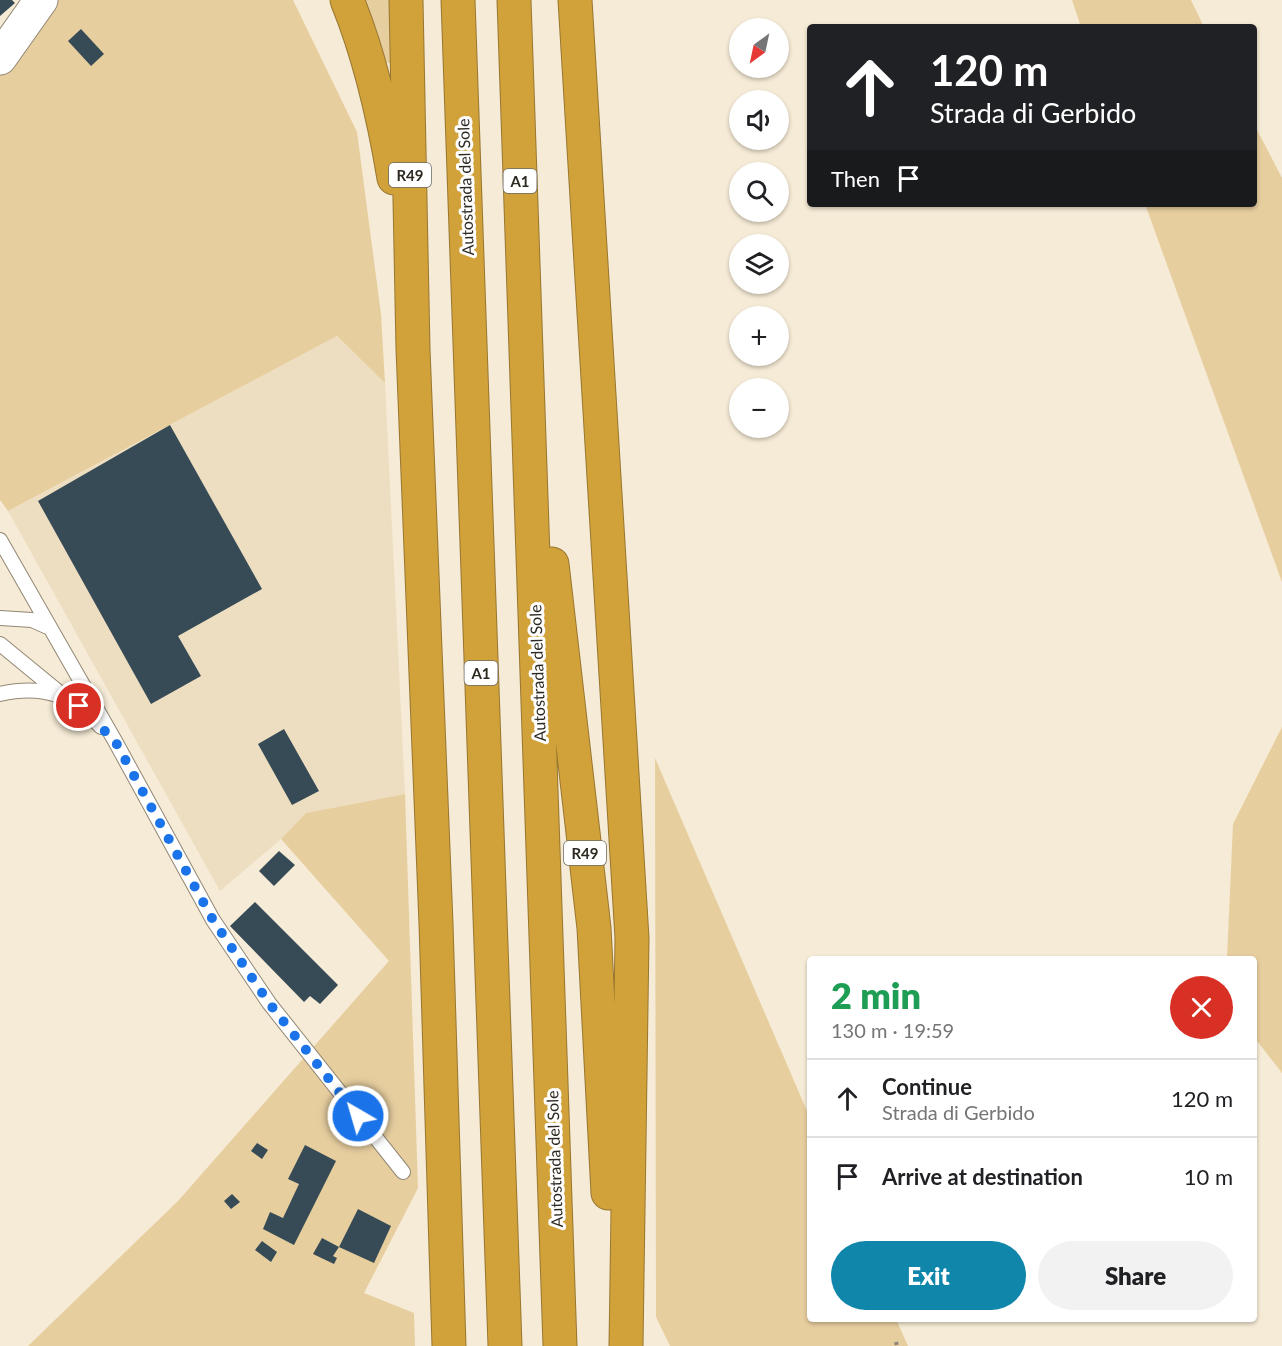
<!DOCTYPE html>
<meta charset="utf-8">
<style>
body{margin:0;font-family:Lato,sans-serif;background:#f2f2f2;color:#202124;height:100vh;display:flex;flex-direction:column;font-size:22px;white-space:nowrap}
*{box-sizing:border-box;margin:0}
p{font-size:20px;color:#757577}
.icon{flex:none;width:33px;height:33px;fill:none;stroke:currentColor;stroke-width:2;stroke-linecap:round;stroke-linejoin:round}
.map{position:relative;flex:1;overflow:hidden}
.details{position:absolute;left:807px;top:956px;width:450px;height:366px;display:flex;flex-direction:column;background:#fff;border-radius:6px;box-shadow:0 2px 4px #0004}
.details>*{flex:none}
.guide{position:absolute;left:807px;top:24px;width:450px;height:183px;border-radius:6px;box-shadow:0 2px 4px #0004;background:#202124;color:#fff;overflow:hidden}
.needle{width:39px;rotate:213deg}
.buttons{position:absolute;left:729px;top:18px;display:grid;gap:12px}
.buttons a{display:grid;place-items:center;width:60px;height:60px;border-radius:50%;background:#fff;box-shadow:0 2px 4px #0004;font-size:30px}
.pin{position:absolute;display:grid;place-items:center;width:51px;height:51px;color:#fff;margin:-26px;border:3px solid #fff;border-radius:50%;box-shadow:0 2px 6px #0007}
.me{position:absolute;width:66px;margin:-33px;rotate:322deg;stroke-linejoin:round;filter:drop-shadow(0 0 4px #0008)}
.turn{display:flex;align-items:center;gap:21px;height:126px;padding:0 24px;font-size:27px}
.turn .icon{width:78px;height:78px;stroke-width:2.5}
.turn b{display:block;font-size:42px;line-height:51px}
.then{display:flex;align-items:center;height:57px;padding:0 24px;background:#0003;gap:12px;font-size:22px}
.round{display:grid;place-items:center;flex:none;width:63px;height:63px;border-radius:32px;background:#f2f2f2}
.headline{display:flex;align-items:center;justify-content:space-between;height:102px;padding:0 24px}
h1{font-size:36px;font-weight:800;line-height:45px;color:#1e9e55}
.action{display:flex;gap:12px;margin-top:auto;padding:12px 24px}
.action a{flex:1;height:69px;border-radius:36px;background:#1086ab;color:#fff;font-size:24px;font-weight:800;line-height:69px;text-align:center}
.action a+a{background:#f2f2f2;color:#202124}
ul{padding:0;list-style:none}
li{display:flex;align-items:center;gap:18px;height:78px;padding:0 24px;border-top:2px solid #e0e0e0}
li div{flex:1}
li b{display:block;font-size:22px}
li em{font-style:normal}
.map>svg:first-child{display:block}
.built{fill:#eddec2}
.green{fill:#e7ce9f}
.building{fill:#364b55}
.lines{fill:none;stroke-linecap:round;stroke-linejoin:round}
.service-casing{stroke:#918774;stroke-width:16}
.tertiary-casing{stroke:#918774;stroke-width:35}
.motorway-casing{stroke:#987731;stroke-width:35}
.path{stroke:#8f8779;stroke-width:4;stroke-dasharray:3 3;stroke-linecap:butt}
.service{stroke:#fff;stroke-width:14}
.tertiary{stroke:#fff;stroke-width:33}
.motorway{stroke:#d1a13a;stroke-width:33}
.route{stroke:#1a73e8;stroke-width:10;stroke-dasharray:0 18}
.labels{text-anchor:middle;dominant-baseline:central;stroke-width:6;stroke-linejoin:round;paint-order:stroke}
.shield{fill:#fff;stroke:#6c6964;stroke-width:1.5}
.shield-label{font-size:15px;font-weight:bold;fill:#2d2921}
.street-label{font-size:16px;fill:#2d2921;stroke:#fff}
</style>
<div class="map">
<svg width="1282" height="1346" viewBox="0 0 1282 1346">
<rect width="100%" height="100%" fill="#f6ebd6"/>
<path class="built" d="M337,336L385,383L405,794L306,813L281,839L220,891L8,511Z"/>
<path class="green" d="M48,0H293L357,132L381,314L385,383L337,336L8,511L0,500V51Z
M362,0H389L391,63H387Z
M1072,0H1191L1204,27H1081Z
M1254,124L1282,178V582L1145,204H1254Z
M1282,727V1073L1254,1037V958H1227L1233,824Z
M655,758L810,1118V1318L896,1319L908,1346H670L656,1317Z
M405,794L418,1188L364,1293L414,1313L415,1346H28L178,1201L389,961L281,839L306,813Z"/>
<path class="building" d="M0,0H12L15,3L0,16Z
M81,29L104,54L91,66L68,41Z
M170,425L262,589L178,636L201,676L151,704L38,501Z
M284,729L319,791L292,805L258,744Z
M279,851L295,865L274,886L259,871Z
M255,902L338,985L320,1004L310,996L304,1002L230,926Z
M257,1143L268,1150L262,1159L251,1151Z
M305,1145L336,1161L294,1245L263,1229L270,1212L283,1218L299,1184L288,1179Z
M232,1194L240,1202L231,1209L224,1201Z
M358,1209L391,1226L374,1263L339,1247Z
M322,1238L339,1247L333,1256L337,1258L334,1264L313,1254Z
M262,1241L277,1252L271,1262L255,1250Z"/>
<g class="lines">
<defs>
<path id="service" d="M0,540L115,741L213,920L269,1003L403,1172
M0,618L32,620L50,628
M0,644L61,694
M0,694C44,684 71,695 101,727"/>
<path id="tertiary" d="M0,58L41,0"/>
<path id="motorway" d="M347,0C370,56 384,118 394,178
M406,0L413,349L436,924L449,1346
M458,0L505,1346
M514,0L560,1346
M575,0L632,938L626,1346
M552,564L594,928L608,1193"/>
</defs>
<use href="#service" class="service-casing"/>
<use href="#tertiary" class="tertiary-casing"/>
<use href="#motorway" class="motorway-casing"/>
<path class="path" d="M896,1342L897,1346"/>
<use href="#service" class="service"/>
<use href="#tertiary" class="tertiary"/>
<use href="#motorway" class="motorway"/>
</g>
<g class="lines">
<path class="route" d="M79,706L115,741L213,920L269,1003L358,1116"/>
</g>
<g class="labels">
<g class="shield">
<rect x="389" y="163" width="42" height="24" rx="4.5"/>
<rect x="503.5" y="169" width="33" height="24" rx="4.5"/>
<rect x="464.5" y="661" width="33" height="24" rx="4.5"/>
<rect x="564" y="841" width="42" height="24" rx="4.5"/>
</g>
<g class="shield-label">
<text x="410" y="175">R49</text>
<text x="520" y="181">A1</text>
<text x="481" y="673">A1</text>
<text x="585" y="853">R49</text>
</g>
<g class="street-label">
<text transform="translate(465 187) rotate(-92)">Autostrada del Sole</text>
<text transform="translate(537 673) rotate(-92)">Autostrada del Sole</text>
<text transform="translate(554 1159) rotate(-92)">Autostrada del Sole</text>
</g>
</g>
</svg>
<div class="buttons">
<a><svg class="needle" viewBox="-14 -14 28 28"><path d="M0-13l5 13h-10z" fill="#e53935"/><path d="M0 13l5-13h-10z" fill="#757577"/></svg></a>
<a><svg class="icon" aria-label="sound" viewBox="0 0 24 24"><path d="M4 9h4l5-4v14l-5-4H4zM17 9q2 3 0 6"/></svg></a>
<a><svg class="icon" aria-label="search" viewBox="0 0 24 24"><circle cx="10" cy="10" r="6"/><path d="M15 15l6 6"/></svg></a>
<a><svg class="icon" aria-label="layers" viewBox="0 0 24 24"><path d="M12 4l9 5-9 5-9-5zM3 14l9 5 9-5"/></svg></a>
<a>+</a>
<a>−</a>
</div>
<div class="pin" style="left:79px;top:706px;background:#d93025"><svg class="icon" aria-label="arrive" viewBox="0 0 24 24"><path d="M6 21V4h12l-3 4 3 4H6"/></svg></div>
<svg class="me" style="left:358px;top:1116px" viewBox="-20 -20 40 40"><circle r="17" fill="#1a73e8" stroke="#fff" stroke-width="3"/><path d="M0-11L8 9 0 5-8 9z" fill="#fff"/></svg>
<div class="guide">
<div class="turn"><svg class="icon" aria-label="ahead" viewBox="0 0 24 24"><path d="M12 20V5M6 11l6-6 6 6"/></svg><div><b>120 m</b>Strada di Gerbido</div></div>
<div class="then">Then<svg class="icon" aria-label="arrive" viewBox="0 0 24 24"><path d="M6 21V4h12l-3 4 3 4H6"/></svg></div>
</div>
<section class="details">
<div class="headline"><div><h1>2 min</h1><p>130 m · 19:59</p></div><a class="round" style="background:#d93025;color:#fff"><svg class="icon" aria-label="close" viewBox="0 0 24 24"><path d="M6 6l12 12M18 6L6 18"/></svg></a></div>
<ul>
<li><svg class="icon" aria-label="ahead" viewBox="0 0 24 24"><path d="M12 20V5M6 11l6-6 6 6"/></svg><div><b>Continue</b><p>Strada di Gerbido</p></div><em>120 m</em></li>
<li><svg class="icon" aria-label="arrive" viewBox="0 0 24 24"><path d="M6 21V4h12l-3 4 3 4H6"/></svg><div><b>Arrive at destination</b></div><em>10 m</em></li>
</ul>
<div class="action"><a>Exit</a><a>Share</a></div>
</section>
</div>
